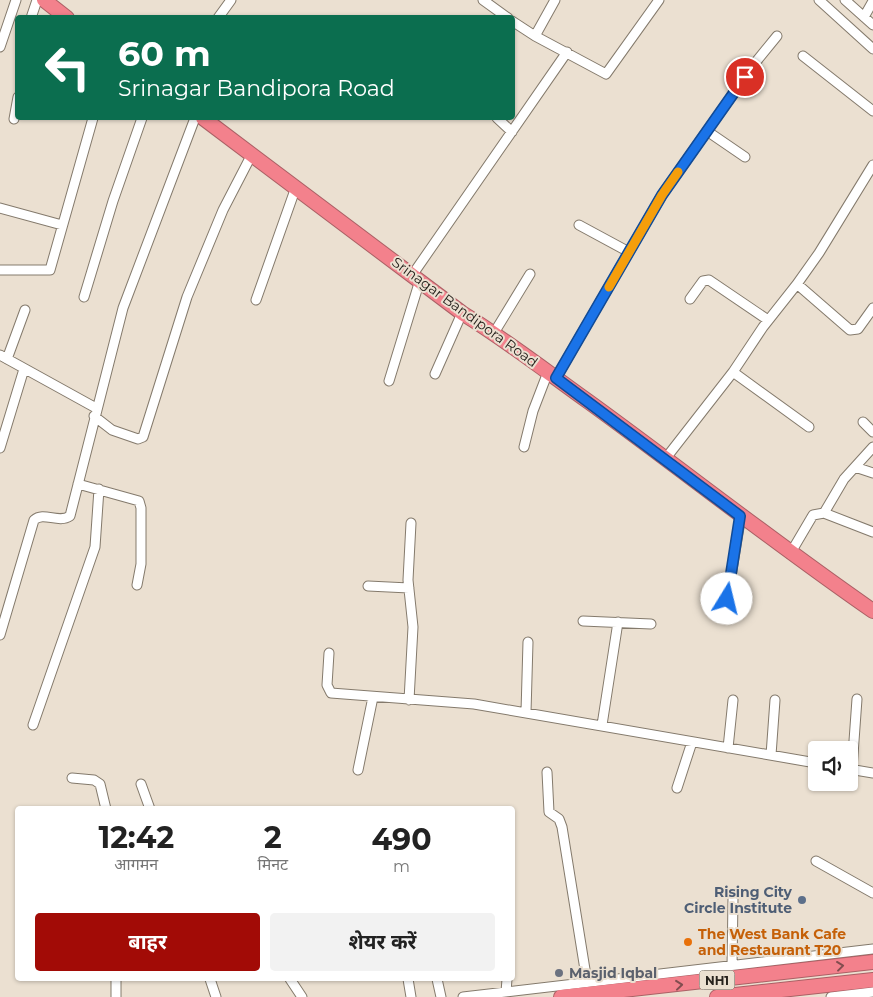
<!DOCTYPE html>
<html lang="hi">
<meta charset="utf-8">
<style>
body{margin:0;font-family:Montserrat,"Noto Sans Devanagari",sans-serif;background:#f2f2f2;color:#222;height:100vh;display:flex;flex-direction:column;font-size:19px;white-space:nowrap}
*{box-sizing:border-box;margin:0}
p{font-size:16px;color:#767676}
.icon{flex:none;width:28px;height:28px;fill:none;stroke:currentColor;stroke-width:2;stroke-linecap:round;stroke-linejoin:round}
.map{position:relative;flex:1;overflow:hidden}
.drawer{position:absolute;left:15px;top:806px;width:500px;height:175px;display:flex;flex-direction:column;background:#fff;border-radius:5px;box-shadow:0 1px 4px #0004}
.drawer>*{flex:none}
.banner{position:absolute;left:15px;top:15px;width:500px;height:105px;border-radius:5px;box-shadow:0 1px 4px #0004;background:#0b6e4f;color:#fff;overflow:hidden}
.tools{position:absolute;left:808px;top:741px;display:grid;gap:10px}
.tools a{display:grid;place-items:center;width:50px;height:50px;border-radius:5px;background:#fff;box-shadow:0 1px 4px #0004;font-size:25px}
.pin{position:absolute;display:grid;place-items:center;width:42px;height:42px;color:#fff;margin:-21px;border:2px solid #fff;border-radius:50%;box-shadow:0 1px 5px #0007}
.me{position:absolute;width:55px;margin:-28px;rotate:9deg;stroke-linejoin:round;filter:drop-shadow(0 0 4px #0008)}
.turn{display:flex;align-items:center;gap:18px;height:105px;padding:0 20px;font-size:22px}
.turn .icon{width:65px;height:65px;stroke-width:2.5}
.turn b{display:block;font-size:35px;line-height:42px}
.eta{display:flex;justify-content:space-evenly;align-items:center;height:85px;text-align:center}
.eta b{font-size:30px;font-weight:700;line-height:35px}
.action{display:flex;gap:10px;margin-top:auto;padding:10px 20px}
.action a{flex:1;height:58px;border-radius:5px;background:#a20b06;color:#fff;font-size:20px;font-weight:700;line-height:58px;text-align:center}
.action a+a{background:#f2f2f2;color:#222}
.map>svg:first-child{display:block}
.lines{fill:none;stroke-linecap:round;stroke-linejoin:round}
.minor-casing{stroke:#847a6c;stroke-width:11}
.highway-casing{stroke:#ab6065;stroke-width:16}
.minor{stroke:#fff;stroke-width:9}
.highway{stroke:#f3818c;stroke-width:14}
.oneway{stroke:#824d4f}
.route-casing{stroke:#114b97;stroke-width:12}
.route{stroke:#1a73e8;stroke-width:9}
.slow{stroke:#f59e0b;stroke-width:9}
.service-dot{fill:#5c6f8a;stroke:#ebe0d1;stroke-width:2}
.food-dot{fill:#e8710a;stroke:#ebe0d1;stroke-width:2}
.worship-dot{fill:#6b7280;stroke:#ebe0d1;stroke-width:2}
.labels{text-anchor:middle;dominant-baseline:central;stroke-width:4;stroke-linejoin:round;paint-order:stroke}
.shield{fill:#ebe0d1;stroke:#615b53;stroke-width:1}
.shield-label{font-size:12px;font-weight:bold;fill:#26221d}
.street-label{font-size:14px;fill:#26221d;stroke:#ebe0d1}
.service-label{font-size:14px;font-weight:bold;fill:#4e5e75;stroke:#ebe0d1;text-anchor:end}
.food-label{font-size:14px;font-weight:bold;fill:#c56008;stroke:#ebe0d1;text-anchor:start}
.worship-label{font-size:14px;font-weight:bold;fill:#5b616d;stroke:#ebe0d1;text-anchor:start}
</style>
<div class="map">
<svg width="873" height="997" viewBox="0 0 873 997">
<rect width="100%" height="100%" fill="#ebe0d1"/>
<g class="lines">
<defs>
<path id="minor" d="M483,0L508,18
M819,0L873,49
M845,0L873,25
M864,17L873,1
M31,18L37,0
M218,18L231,0
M512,21L535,36L606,74L659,0
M535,36L555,0
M0,47L16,0
M803,56L873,111
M497,118L512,132
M14,119L18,97
M707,131L755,63L777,36
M0,208L62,225
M579,225L629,252
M0,270H50L93,118
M413,274L567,52
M797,284L819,253L873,165
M84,297L113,201L142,118
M690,299L703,281L709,280L768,320
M256,300L296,187
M494,333L530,274
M0,355L96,408
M7,359L25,310
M733,372L809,427
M435,374L462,313
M556,378L662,195L707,131L745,157
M389,381L420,280
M94,416L112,430L138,439L143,437L187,297L223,210L252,154
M863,422L873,432
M524,447L533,411L548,372
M0,448L24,369
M666,458L733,372L763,327L797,284L850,330L858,329L873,308
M855,467L873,473
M78,484L139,501L141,508V564L137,585
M824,513L844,479L873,447
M790,554L813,515L824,513L873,532
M368,586L409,588
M725,613L741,515
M583,621L651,624
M0,635L34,520C44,511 58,524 70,516L123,308L195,118
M329,653L327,685L331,693L474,704L816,763
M409,700L413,627L408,580L411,523
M526,712L528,642
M33,725L95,547L99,489
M602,725L618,622
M728,748L733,700
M771,755L775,700
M849,769L873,773
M852,769L857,699
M358,770L373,697
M547,772L549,812L559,819L562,827L587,982
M72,778L94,780L100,784L106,809
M141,784L150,809
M677,788L692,742
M816,861L873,893
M732,966L733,898
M116,979V997
M210,979L216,997
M290,979L302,997
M408,979L411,997
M437,979L441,997
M506,992L507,979
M463,997L873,949
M831,997L873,992"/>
<path id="highway" d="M44,0L67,18
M203,118L462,313C506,340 547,372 589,402C684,471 776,544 873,611
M561,997L873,962
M717,997L873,980"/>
</defs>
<use href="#minor" class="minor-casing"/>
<use href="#highway" class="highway-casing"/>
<use href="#minor" class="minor"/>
<use href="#highway" class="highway"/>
</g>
<defs><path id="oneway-chevron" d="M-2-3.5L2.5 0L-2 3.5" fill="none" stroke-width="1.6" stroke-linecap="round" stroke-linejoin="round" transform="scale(1.25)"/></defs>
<g class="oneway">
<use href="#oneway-chevron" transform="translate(840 966) rotate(-7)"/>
<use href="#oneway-chevron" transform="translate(679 985) rotate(-6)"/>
</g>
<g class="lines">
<defs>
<path id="route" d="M727,599L740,516L556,378L662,195L745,77"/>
</defs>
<use href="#route" class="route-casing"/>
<use href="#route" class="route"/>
<path class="slow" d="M609,287L662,195L678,172"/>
</g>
<circle class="service-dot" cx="802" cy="900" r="5"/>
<circle class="food-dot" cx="688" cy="942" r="5"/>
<circle class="worship-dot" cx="559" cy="973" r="5"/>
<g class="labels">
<rect class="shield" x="699.5" y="970.5" width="35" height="19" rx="4"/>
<g class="shield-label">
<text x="717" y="980">NH1</text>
</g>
<g class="street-label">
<text transform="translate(465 312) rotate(36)">Srinagar Bandipora Road</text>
</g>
<g class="service-label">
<text x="792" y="892">Rising City<tspan x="792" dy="16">Circle Institute</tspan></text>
</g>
<g class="food-label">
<text x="698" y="934">The West Bank Cafe<tspan x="698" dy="16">and Restaurant T20</tspan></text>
</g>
<g class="worship-label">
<text x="569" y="973">Masjid Iqbal</text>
</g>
</g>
</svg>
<div class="tools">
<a><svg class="icon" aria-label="sound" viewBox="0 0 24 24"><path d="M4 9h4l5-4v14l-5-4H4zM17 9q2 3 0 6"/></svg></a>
</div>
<div class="pin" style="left:745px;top:77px;background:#d93025"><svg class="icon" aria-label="arrive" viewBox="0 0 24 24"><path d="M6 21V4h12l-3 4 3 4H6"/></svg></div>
<svg class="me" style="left:727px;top:599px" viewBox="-20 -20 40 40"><circle r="19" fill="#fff"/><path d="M0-13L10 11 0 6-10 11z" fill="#1a73e8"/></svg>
<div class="banner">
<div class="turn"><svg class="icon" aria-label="left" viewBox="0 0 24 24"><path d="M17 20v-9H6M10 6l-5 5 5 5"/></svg><div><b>60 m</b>Srinagar Bandipora Road</div></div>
</div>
<section class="drawer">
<div class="eta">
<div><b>12:42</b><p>आगमन</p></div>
<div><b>2</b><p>मिनट</p></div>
<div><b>490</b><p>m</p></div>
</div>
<div class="action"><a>बाहर</a><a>शेयर करें</a></div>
</section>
</div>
